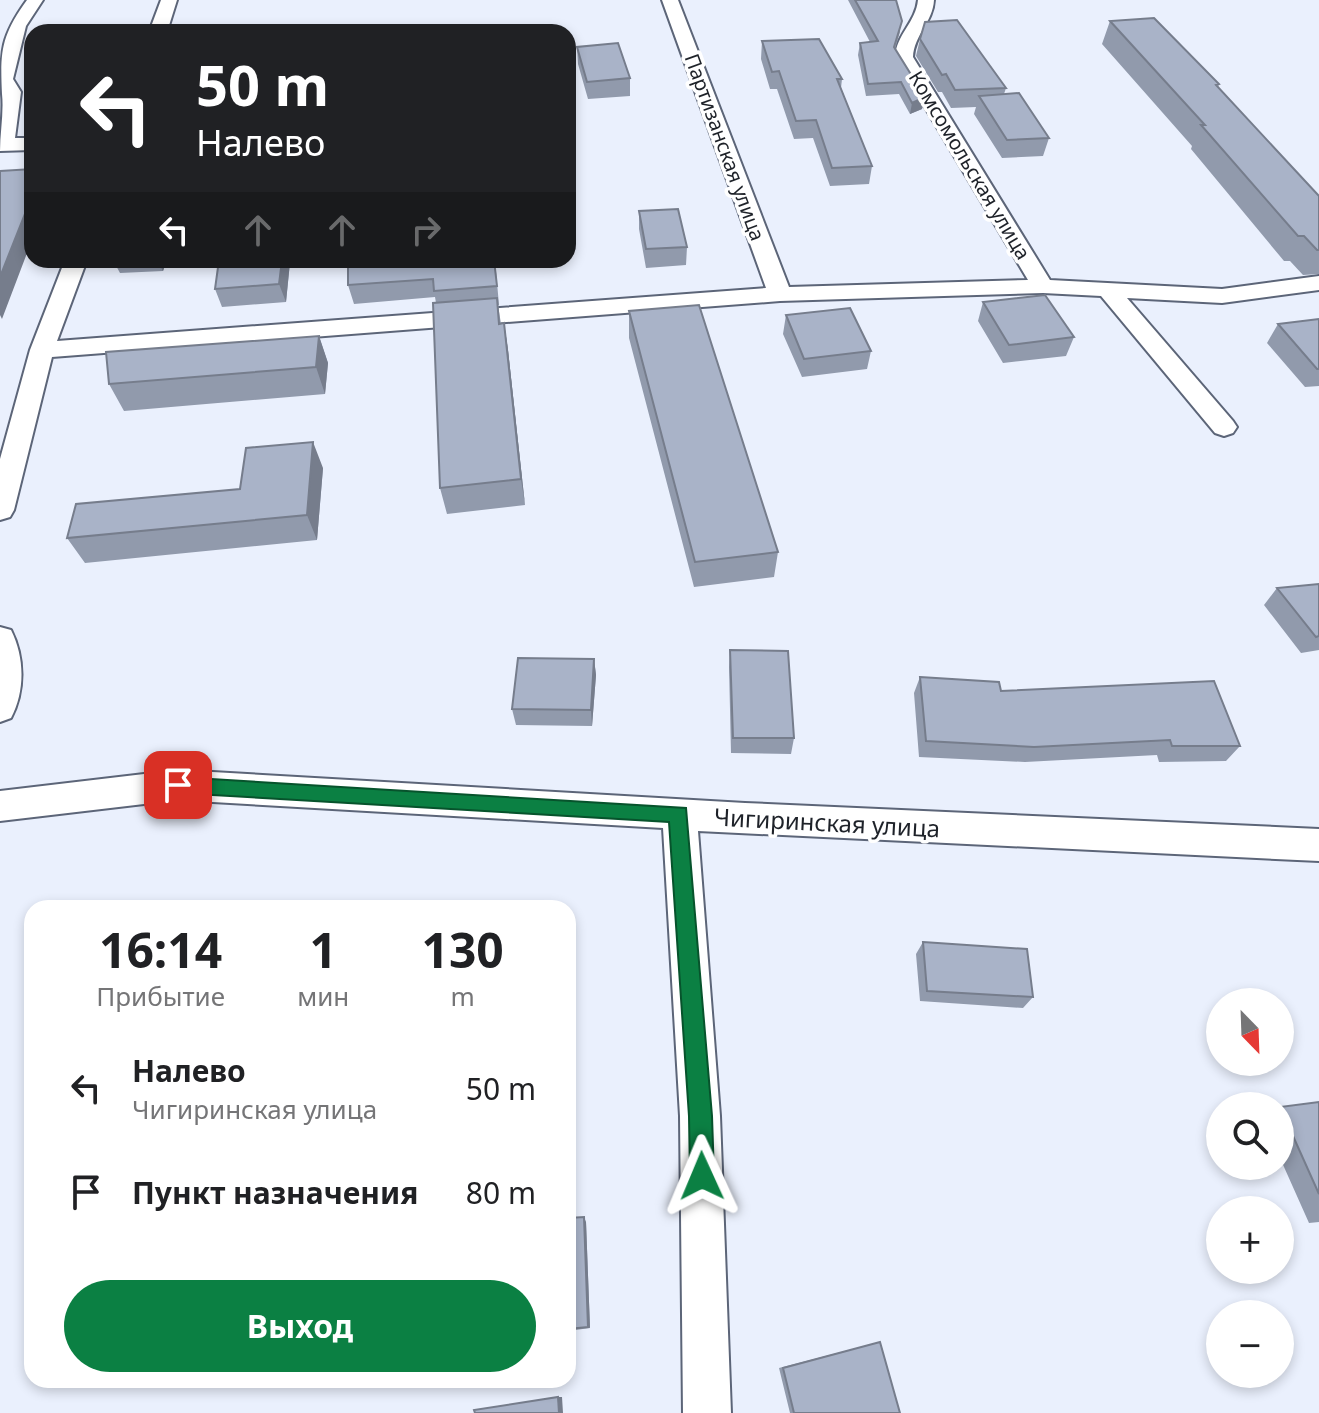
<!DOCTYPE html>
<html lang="ru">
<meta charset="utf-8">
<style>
body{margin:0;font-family:"Noto Sans",sans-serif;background:#f2f2f2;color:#202124;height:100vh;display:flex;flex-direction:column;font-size:30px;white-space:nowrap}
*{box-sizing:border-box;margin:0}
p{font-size:26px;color:#757577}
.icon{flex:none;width:44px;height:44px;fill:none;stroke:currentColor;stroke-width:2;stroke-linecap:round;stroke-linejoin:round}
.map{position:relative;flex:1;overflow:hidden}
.sheet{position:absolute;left:24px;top:900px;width:552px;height:488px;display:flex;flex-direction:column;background:#fff;border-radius:24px;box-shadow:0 4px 12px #0003}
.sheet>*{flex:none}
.guide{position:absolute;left:24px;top:24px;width:552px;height:244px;border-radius:24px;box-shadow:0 4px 12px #0003;background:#202124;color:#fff;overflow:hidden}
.needle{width:52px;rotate:157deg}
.controls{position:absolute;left:1206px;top:988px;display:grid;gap:16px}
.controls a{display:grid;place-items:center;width:88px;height:88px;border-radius:50%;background:#fff;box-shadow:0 4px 12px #0003;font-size:40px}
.pin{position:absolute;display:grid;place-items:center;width:68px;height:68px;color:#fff;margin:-34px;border-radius:16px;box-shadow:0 4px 12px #0006}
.me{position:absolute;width:88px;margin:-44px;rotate:359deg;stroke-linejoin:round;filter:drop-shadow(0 0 6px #0008)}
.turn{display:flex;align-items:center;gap:28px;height:168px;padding:0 40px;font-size:36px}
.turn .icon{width:104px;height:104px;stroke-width:2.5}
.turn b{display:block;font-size:56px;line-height:68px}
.lanes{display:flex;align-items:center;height:76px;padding:0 40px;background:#0003;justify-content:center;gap:40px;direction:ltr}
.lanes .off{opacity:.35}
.eta{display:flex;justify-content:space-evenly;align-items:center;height:136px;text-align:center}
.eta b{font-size:48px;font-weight:700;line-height:56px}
.action{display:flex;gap:16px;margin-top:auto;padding:16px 40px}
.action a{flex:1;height:92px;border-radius:48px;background:#0b8043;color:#fff;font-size:32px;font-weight:700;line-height:92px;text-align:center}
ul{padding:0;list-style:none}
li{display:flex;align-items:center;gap:24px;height:104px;padding:0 40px}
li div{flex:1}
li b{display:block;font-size:30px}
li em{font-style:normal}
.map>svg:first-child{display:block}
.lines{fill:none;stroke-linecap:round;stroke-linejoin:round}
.street-casing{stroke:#5c6578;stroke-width:4}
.street{fill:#fff;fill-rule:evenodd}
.wall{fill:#919aac}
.shaded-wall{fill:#767d8c}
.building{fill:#a9b3c8;stroke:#767d8c;stroke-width:2}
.route{fill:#0b8043;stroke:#07532c;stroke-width:2}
.labels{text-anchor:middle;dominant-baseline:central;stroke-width:7;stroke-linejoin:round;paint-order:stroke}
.far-street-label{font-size:20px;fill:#1e2229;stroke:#fff}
.street-label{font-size:24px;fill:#1e2229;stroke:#fff}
</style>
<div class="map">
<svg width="1319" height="1413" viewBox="0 0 1319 1413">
<rect width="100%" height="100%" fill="#eaf0fd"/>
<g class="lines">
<defs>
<path id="street" d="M27,0H43L26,26L13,79L21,92L15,138H32V150L0,151C0,133 4,112 2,94C0,51 1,36 27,0Z
M161,0H177L167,32H149Z
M662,0H678L789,287L1028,280L895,57C896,35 916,22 918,0H934C933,22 914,35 913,57L1050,280L1222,289L1319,276V290L1222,303L1127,298L1233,421L1237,427L1233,433L1224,436L1215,433L1101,296L1043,293L780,301L52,357L14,510L10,517L0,520V459L30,350L65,260H87L57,341L766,288Z
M0,627L11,630C25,658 25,691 11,718L0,722Z
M178,770L745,803L1319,829V861L698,831L720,1116L731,1413H683L680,1116L663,828L178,800L0,821V791Z"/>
</defs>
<use href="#street" class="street-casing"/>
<use href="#street" class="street"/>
</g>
<path class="wall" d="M848,0H896L900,32L895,49L925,97L922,109L910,114L899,94L866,96L858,55L860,43L870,42Z
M1110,21L1219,84L1218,87L1319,196V274L1303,275L1290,261H1284L1191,149L1192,146L1102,44Z
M920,39L1006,88L1004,94L1049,138L1043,156L1002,158L974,114L976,107L951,108L942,92H938L916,56Z
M762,41L842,79L841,88L872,166L869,184L830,186L813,138L794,139L777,89H770L761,59Z
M577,47L630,78V96L588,99L578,64Z
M639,211L687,247L686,265L646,268L639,229Z
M113,260H167L163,271L120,273Z
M348,260H495L499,305H498L501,324L504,323L508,350L525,505L447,514L440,488L436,303L435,297L354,304L348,285Z
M290,262L286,302L222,307L215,289Z
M983,302L1074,337L1066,356L1003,363L978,321Z
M629,311L778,552L774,577L694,587L629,338Z
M786,315L871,351L867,369L802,377L783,334Z
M1319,319V386L1305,387L1267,343L1278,324Z
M319,336L328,363L325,394L124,411L109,384Z
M323,468L317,540L85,563L67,538L240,489Z
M1319,584V650L1301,653L1264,605L1277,588Z
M730,650L794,738L791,754L731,753L729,667Z
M594,659L596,675L592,726L516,725L512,709Z
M920,677L1240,746L1226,761L1159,762L1157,755L1025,762L919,757L914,693Z
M923,942L1033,997L1023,1008L920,1001L916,954Z
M1319,1102V1222L1309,1223L1280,1158V1107Z
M568,1218L586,1222L590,1328L568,1331Z
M880,1342L900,1413H790L779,1368Z"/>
<path class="shaded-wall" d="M925,97L922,109L910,114L912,103Z
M32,196V240L2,319L0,315V277Z
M157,260H167L163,271Z
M282,260H290V262L286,302L279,284Z
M504,323L508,350L525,505L521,479Z
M319,336L328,363L325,394L316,367Z
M313,442L323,468L317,540L307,515Z
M594,659L596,675L592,726L591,710Z
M584,1217L586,1222L590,1328L588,1327Z
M558,1397H562L563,1413H559Z"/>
<path class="building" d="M855,0H896L902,21L894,47L925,97L912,103L901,82L868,84L860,43L878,41Z
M1154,18L1219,84L1216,85L1319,196V250H1317L1304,236H1298L1201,125H1205L1110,21Z
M957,20L1006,88L955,90L946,74L942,75L920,39L925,22Z
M819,39L842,79H837L872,166L832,168L816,120L796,121L779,71L772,72L762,41Z
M618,43L630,78L587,82L577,47Z
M1019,93L1049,138L1007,140L979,96Z
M32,169V196L0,277V171Z
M678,209L687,247L646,249L639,211Z
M219,260H282L279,284L215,289Z
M348,260H494L497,286L434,291L433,279L348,285Z
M1045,295L1074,337L1009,345L983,302Z
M497,298L499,324L504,323L521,479L440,488L433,303Z
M699,305L778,552L695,562L629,311Z
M850,308L871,351L804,359L786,315Z
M1319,319V369H1317L1278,324Z
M319,336L316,367L109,384L106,352Z
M313,442L307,515L67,538L76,504L240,489L246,448Z
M1319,584V636L1316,637L1277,588Z
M730,650L788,651L794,738H733Z
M518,658L594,659L591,710L512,709Z
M920,677L999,682L1001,691L1214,681L1240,746H1172L1170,740L1034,747L926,741Z
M923,942L1027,949L1033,997L927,991Z
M1319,1102V1194L1280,1107Z
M584,1217L588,1327L568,1329V1218Z
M880,1342L900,1413H794L783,1368Z
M558,1397L559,1413H475L474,1410Z"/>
<path class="route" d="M178,777L686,808L712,1116L714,1176L710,1184L702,1188L693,1184L690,1176L689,1116L669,822L178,793L171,791L169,785L171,779Z"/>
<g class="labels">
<g class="far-street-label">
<text transform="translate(725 147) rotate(70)">Партизанская улица</text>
<text transform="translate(970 165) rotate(59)">Комсомольская улица</text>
</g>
<g class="street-label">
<text transform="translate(827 822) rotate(3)">Чигиринская улица</text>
</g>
</g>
</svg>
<div class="controls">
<a><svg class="needle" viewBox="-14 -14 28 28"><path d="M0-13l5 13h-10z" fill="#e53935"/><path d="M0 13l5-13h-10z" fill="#757577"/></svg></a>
<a><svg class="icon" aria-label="search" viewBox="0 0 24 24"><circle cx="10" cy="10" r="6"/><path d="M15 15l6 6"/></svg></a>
<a>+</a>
<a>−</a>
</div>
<div class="pin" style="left:178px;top:785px;background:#d93025"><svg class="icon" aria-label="arrive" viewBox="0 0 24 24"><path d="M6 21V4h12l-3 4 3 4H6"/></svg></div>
<svg class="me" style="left:702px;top:1176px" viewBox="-20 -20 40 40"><path d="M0-17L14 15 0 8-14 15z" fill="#0b8043" stroke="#fff" stroke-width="4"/></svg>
<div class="guide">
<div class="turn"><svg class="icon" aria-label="left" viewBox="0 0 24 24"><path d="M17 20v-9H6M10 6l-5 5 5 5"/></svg><div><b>50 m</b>Налево</div></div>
<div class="lanes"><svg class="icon" aria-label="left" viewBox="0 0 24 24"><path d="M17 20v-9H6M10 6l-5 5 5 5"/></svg><svg class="icon off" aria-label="ahead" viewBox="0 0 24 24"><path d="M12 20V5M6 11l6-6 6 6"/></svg><svg class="icon off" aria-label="ahead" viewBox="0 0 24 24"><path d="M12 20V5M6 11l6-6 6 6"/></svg><svg class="icon off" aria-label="right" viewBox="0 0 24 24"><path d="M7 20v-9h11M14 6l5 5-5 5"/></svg></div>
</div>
<section class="sheet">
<div class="eta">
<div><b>16:14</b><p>Прибытие</p></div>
<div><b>1</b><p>мин</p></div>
<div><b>130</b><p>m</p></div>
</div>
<ul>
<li><svg class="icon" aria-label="left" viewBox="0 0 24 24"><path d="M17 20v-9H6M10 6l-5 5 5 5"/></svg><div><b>Налево</b><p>Чигиринская улица</p></div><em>50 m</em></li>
<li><svg class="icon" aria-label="arrive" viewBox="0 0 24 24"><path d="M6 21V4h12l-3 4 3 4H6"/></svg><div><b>Пункт назначения</b></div><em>80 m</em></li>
</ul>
<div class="action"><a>Выход</a></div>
</section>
</div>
